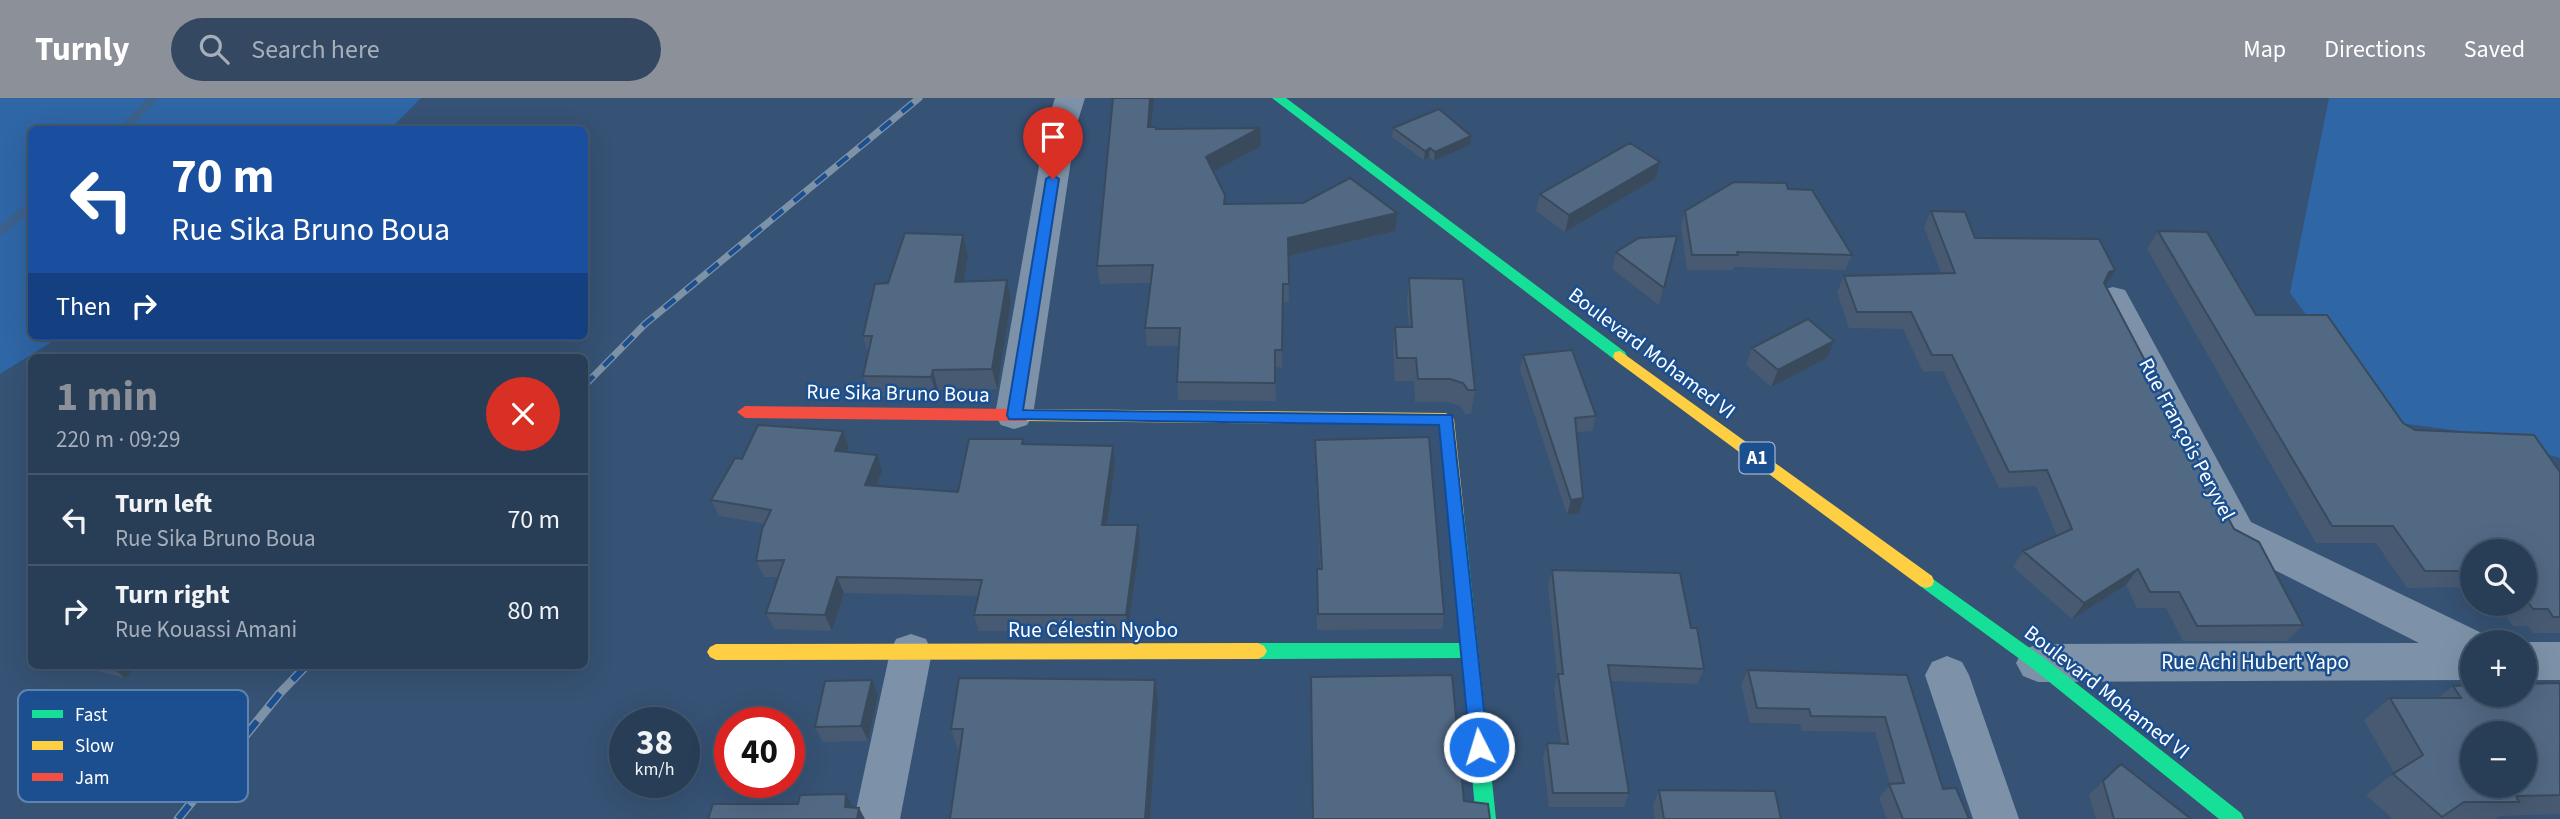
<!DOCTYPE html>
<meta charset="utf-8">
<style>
body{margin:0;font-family:"Source Sans 3",sans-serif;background:#344961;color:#f1f3f6;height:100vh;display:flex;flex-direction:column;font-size:26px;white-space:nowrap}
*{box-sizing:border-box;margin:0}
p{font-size:23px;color:#a5aeba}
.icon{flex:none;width:38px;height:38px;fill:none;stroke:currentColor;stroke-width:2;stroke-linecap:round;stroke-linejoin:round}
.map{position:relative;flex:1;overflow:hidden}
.panel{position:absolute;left:28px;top:256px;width:560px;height:315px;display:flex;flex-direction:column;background:#283e57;border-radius:10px;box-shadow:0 7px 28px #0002,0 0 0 2px #44576d}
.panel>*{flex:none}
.guide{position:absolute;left:28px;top:28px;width:560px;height:214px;border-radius:10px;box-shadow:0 7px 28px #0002,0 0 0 2px #44576d;background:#1a4fa0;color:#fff;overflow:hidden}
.buttons{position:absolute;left:2460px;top:441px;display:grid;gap:14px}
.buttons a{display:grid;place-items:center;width:77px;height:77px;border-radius:50%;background:#283e57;box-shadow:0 7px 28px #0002,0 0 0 2px #44576d;font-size:35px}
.speed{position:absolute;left:609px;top:609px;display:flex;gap:14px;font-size:35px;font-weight:700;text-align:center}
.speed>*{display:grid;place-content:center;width:91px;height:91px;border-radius:50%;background:#283e57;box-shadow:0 7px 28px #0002,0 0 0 2px #44576d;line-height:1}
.speed small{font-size:18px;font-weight:400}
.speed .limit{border:10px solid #d22;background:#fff;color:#111}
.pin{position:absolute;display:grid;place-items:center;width:60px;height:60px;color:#fff;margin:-72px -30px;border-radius:50% 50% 50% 0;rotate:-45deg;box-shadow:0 0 7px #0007}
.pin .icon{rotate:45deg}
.me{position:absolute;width:77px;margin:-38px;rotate:355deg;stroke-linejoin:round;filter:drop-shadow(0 0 5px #0008)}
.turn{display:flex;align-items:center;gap:24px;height:147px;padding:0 28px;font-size:32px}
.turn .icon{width:91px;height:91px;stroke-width:2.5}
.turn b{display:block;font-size:49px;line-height:60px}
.then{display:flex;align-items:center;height:66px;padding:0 28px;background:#0003;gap:14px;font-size:26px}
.round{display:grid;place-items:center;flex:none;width:74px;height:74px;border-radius:37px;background:#344961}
.head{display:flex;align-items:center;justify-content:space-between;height:119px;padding:0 28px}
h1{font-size:42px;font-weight:700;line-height:52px;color:#8c9099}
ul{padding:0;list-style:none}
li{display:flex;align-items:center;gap:21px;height:91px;padding:0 28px;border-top:2px solid #44576d}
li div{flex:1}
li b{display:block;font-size:26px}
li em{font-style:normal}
header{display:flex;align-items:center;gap:42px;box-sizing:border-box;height:98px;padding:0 35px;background:#8c9099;color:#fff}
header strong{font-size:33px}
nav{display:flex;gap:38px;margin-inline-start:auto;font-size:24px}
.search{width:490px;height:63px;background:#344961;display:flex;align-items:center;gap:18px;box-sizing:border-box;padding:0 24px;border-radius:38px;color:#a5aeba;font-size:26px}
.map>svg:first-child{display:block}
.green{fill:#2f66a5}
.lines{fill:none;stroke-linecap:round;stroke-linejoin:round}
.stream{stroke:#3b618d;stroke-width:9}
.street{fill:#7d92a8;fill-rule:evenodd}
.fast{fill:#16e098;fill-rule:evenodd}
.slow{fill:#ffcf43;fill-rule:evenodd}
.jam{fill:#f24e42;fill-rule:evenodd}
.rail-far1-casing{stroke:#7e92a7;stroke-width:7}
.rail-casing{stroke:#7e92a7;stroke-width:9}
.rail-far1{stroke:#1b4f8f;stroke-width:4.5;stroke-dasharray:14;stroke-linecap:butt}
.rail{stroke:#1b4f8f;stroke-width:6;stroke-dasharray:18;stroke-linecap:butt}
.wall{fill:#475a72}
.shaded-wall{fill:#394a5c}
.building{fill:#526984;stroke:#394a5c;stroke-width:2;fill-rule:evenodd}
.route{fill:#1a73e8;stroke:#114b97;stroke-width:2}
.labels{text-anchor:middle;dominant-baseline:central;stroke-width:5;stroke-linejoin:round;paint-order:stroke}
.shield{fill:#1b4f8f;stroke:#bbcadd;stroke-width:2}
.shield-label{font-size:19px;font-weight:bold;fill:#fff}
.street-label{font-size:21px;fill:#fff;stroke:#1b4f8f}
.key{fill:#1b4f8f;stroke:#5f84b1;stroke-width:2}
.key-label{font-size:19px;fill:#fff}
</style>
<header>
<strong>Turnly</strong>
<div class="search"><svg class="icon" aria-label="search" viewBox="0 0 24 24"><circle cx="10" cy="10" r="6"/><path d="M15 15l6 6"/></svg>Search here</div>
<nav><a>Map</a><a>Directions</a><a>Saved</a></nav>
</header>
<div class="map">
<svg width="2560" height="721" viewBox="0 0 2560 721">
<rect width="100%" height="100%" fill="#365274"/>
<path class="green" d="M0,0H421L390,31L32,32V238H61L0,276Z
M2329,0H2560V360L2474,335L2385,323L2290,195Z"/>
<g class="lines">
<path class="stream" d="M123,32L154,0
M0,133L32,107"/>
<path class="street" d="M1055,0H1085L1076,29L1033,317L1027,327L1014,331L1001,327L995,317L1046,29Z
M2113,189L2125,192L2130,201L2251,424L2488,538L2491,544H2473V582L2038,584L2023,578L2016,565L2023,552L2038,546L2419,545L2223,446L2096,201L2101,192Z
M911,536L926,541L932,554L900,721H854L890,554L896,541Z
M2525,544H2560V582H2525Z
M1947,558L1962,564L1969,577L2019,721H1973L1925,577L1932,564Z"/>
<path class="fast" d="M1272,0H1286L1625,254L1627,258L1625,262H1615Z
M1456,410L1462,411L1464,416L1496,721H1476L1461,560L1258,561L1252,558L1249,553L1252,548L1258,545H1460L1448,416L1450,411Z
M1926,476L2044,560L2241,715L2244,721H2219L2032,570L1920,488L1918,483L1920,478Z"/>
<path class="slow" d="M1620,253L1932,478L1934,483L1932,488L1926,490L1920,488L1615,262L1613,258L1615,254Z
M1026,311L1446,315L1454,321L1464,416L1462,421H1450L1448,416L1439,327L1026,323L1018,317Z
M1258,545L1264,548L1267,553L1264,558L1258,561L716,562L710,559L707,554L710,549L716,546Z"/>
<path class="jam" d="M745,308L1026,311L1034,317L1026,323L745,320L737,314Z"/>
<defs>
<path id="rail-far1" d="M584,288L645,226L919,0"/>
<path id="rail" d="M178,721L280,595L307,567"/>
</defs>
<use href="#rail-far1" class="rail-far1-casing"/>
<use href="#rail" class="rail-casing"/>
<use href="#rail-far1" class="rail-far1"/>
<use href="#rail" class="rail"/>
</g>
<path class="wall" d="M1154,0L1151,29L1156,31L1261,48L1213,74L1225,106L1395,133L1288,158L1289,204H1283L1282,270L1275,269L1276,303L1178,302L1177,284L1179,248H1147L1145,230L1151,185L1100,186L1097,168Z
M1393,30L1470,47L1434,63L1429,59L1424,62L1392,39Z
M1655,81L1565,134L1536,113L1540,96Z
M1788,91L1852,157L1845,172L1734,169L1733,172H1687L1681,129L1685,113Z
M1931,113L1975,140L2105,188L2234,431L2303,527L2287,543H2183L2166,510H2137L2126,487L2072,521L2013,469L2023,453L2057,438L2036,388L1999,390L1943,273L1923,274L1903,231L1849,230L1837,194L1844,178L1941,175L1924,129Z
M2158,133L2256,217L2403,325L2415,332L2560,374V535H2533L2528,528H2513L2498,506H2525V453H2473V489L2407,490L2376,445H2316L2147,151Z
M963,137L968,158L963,183L1011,203L997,291L938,292L937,299H870L863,278L868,255L863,238L888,185Z
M1677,138L1659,207L1612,171L1616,154Z
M1409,180L1475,292L1471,316H1465L1460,308L1447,304H1415L1414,283H1395L1393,253L1395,229H1409L1407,204Z
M1834,243L1827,260L1771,289L1746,267L1752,250Z
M1523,257L1596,318L1592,333L1577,334L1579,415L1567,417L1520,272Z
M843,333L849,349L847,354L882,373L877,388L958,394L1023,341V346L1115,365L1107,427H1138L1140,444L1128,532L979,533L974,517L978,498L844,495L832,533L774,531L766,515L778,479H764L756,463L765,426L719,418L711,402L742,361Z
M1315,342L1444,516L1442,531L1317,532V471H1320L1315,358Z
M1552,472L1691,530L1704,571L1697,586L1610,583L1629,695L1624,709H1549L1543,660L1547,645L1561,646L1554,591L1557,579L1548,487Z
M73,567H137L125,580Z
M1748,572L1907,577L1943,691L1969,721H1887L1879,700L1890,686L1875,634L1802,633L1800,626L1750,625L1741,587Z
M1311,579L1464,703L1490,721H1312Z
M2560,585V716L2499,718L2494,721H2393L2366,697L2394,675L2364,622L2390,600H2438L2453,588Z
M878,597L868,643L823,644L815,629Z
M1158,603L1150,721H950L960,652H958L951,631Z
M2103,683L2191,721H2096L2089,697Z
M1659,692L1781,721H1655L1653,707Z"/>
<path class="shaded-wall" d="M1150,0H1154L1149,47L1148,29Z
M1260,30L1261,48L1207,77L1206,59Z
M1471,38L1470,47L1434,63L1435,54Z
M1430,50L1429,59L1424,62L1425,53Z
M1660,64L1655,81L1565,134L1569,117Z
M1397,115L1395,133L1288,158V140Z
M963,137L968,158L960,204L955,184Z
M2115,172L2105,188L2099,191L2109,174Z
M1007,182L1011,203L997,291L992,271Z
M1834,243L1827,260L1771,289L1778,272Z
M933,272L938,292L937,299L931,279Z
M843,333L849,349L842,370L835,353Z
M1113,348L1115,365L1105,443L1102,427Z
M877,357L882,373L871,403L865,387Z
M1583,400L1579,415L1567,417L1571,402Z
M1138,427L1140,444L1128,532L1126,517Z
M2138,471L2126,487L2072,521L2084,505Z
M837,479L844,495L832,533L825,517Z
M109,567H137L125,580Z
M872,582L878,597L868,643L861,628Z
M1155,582L1158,603L1150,721H1145Z
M846,696L854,711L845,709Z
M859,710L865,721H857Z"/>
<path class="building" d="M1113,0H1150L1148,29H1156V31L1260,30L1206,59L1225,97L1224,106L1303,105L1350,80L1397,115L1288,140L1289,186H1283L1282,252H1275V285L1177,284L1180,230H1145L1153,167L1097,168Z
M1439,11L1471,38L1435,54L1430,50L1425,53L1393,30Z
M1630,45L1660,64L1569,117L1540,96Z
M1734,84L1786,85L1788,91L1812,92L1852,157L1737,154L1738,157H1692L1685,113Z
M1931,113L1965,114L1975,140L2099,141L2115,172L2109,174L2104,185L2234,431L2259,444L2303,527L2197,528L2179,494H2150L2138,471L2084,505L2023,453L2072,431L2047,372L2009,374L1952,257H1932L1911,214H1857L1844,178L1955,175Z
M2158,133L2207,134L2256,217H2327L2403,325L2415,332L2534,337L2560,374V519H2553L2548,511H2533L2525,500V453H2473V473H2425L2393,428H2332Z
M905,135L963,137L955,184L1007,182L992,271L933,272L931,279L863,278L872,238H863L875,186L888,185Z
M1677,138L1664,190L1616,154L1639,140Z
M1409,180L1463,181L1475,292H1468L1463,285L1450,281H1418L1416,260H1397L1395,229H1412Z
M1808,221L1834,243L1778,272L1752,250Z
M1572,252L1596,318L1575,320L1583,400L1571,402L1523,257Z
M758,327L843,333L835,353L877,357L865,387L958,394L969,341H1023L1022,346L1113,348L1102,427H1138L1126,517H974L982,482L837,479L825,517L766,515L784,462L756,463L762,431L771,412L711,402L735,360L742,361Z
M1429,339L1444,516H1318L1317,471H1322L1315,342Z
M1552,472L1680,475L1691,530H1697L1704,571L1608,567L1629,695H1553L1547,645L1568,646L1558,576H1563Z
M1748,572L1907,577L1943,691L1956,690L1969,721H1903L1889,686L1904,685L1885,619L1811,618L1809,611L1757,610Z
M1452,577L1464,703L1488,706L1490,721H1313L1311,579Z
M959,580L1155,582L1145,721H950L963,631H951Z
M872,582L861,628L815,629L825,583Z
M2560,585V697L2516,698L2519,704H2464L2442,719L2393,676L2423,657L2390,600H2461L2453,588L2473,587V597H2525V586ZM2473,635H2525V688H2473Z
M2121,666L2191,721H2114L2103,683Z
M1659,692L1775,693L1781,721H1664Z
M846,696L845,709L859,710L857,721H708L713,706H798L800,697Z"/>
<path class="route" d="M1053,77L1059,81L1023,312L1452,317L1488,649L1486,654L1479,657L1472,654L1470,649L1439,327L1009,321L1007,317L1046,81Z"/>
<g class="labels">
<rect class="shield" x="1739.5" y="344.5" width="35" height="31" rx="5"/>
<g class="shield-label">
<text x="1757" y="360">A1</text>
</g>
<g class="street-label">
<text transform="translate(1652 255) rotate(37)">Boulevard Mohamed VI</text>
<text transform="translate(898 295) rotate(1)">Rue Sika Bruno Boua</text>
<text transform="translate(2187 341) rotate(62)">Rue François Peryvel</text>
<text x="1093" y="532">Rue Célestin Nyobo</text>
<text x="2255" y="564">Rue Achi Hubert Yapo</text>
<text transform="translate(2107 594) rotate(38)">Boulevard Mohamed VI</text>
</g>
</g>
<rect x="18" y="592" width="230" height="112" rx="10" class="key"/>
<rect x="32" y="612" width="31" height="8" fill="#16e098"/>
<rect x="32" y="643" width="31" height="9" fill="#ffcf43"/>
<rect x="32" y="675" width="31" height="8" fill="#f24e42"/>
<g class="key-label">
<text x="75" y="623">Fast</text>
<text x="75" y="654">Slow</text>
<text x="75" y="686">Jam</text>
</g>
</svg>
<div class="buttons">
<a><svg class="icon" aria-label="search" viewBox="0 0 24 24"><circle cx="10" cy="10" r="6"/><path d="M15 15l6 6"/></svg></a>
<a>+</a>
<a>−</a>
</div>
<div class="speed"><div>38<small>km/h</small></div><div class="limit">40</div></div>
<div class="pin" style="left:1053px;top:81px;background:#d93025"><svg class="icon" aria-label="arrive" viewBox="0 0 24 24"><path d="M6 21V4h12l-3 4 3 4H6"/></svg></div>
<svg class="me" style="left:1479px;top:649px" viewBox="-20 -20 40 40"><circle r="17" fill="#1a73e8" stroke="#fff" stroke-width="3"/><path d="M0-11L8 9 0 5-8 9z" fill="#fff"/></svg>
<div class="guide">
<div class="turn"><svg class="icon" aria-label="left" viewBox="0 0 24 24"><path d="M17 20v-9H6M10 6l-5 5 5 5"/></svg><div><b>70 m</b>Rue Sika Bruno Boua</div></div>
<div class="then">Then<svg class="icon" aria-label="right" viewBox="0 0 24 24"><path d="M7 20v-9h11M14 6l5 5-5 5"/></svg></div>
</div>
<section class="panel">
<div class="head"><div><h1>1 min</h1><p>220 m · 09:29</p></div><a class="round" style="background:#d93025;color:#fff"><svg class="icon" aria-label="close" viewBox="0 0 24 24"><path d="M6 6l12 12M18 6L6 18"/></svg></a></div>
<ul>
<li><svg class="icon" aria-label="left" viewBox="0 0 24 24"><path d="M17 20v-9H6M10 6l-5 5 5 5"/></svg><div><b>Turn left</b><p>Rue Sika Bruno Boua</p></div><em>70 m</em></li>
<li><svg class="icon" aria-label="right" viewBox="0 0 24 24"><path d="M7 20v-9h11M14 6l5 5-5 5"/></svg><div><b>Turn right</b><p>Rue Kouassi Amani</p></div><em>80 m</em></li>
</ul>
</section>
</div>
